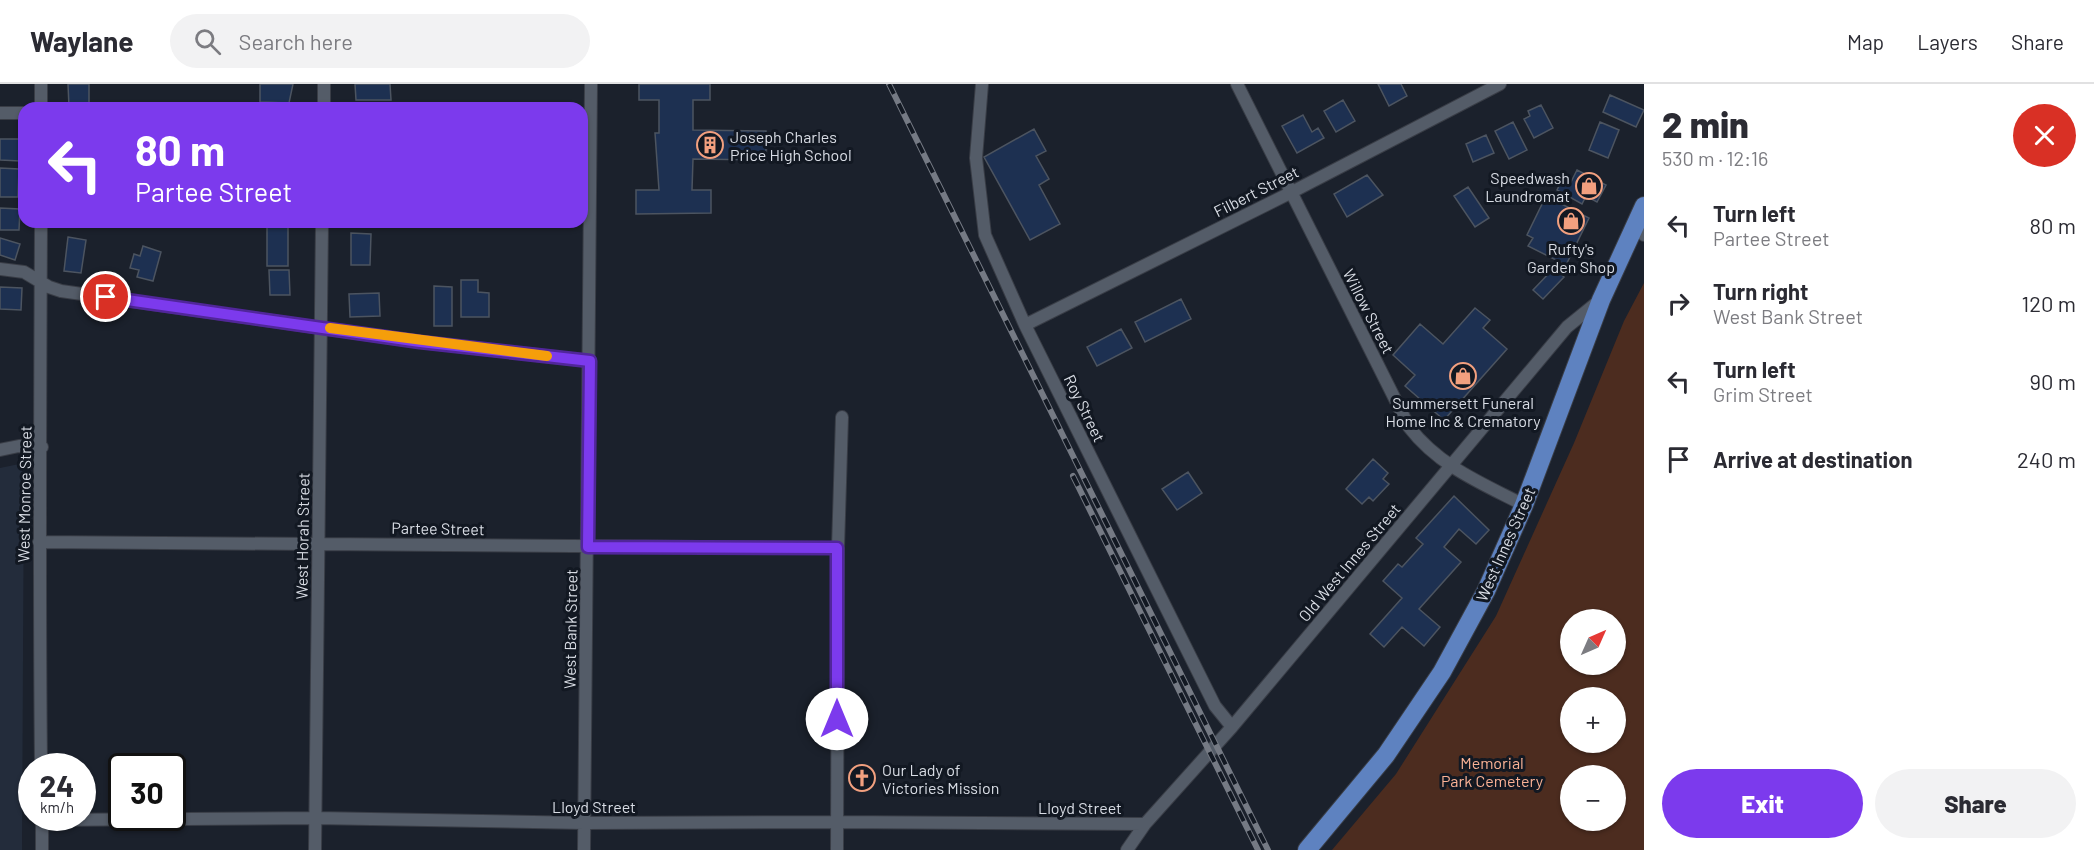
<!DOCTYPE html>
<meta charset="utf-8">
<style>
body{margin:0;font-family:Barlow,sans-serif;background:#f2f2f3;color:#2b2b33;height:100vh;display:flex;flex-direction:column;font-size:22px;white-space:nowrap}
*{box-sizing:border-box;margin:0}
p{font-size:20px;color:#7c7c81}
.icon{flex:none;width:33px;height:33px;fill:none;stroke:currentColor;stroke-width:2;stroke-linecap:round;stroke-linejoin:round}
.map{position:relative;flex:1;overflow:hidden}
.sheet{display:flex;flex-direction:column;background:#fff;width:450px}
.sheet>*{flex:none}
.guide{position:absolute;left:18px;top:18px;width:570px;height:126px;border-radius:18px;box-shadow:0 2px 4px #0004;background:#7c3aed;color:#fff;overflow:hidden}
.needle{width:39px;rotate:45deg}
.tools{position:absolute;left:1560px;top:525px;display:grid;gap:12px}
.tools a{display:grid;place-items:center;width:66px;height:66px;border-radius:50%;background:#fff;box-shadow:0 2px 4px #0004;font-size:30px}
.speed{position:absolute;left:18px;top:669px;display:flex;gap:12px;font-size:30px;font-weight:700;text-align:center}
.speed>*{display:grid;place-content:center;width:78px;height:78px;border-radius:50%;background:#fff;box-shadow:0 2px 4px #0004;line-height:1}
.speed small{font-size:15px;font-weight:400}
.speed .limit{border:3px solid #111;border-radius:9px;background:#fff;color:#111}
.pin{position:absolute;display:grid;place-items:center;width:51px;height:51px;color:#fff;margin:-26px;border:3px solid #fff;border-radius:50%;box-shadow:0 2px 6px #0007}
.me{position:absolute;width:66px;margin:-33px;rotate:0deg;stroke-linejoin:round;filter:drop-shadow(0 0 4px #0008)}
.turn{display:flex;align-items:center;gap:21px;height:126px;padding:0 18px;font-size:27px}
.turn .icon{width:78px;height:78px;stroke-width:2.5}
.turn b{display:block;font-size:42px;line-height:51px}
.round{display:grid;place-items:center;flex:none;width:63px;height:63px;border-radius:32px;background:#f2f2f3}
.head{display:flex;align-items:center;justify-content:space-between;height:102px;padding:0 18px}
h1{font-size:36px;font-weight:800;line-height:45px}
.primary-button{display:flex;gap:12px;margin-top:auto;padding:12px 18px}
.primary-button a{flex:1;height:69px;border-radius:36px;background:#7c3aed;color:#fff;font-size:24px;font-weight:800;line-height:69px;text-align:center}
.primary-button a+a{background:#f2f2f3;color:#2b2b33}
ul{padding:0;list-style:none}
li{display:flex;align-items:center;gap:18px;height:78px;padding:0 18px}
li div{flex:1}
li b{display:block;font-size:22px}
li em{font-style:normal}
header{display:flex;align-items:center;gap:36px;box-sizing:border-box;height:84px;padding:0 30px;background:#fff;border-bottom:2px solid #e1e1e2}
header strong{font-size:28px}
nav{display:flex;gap:33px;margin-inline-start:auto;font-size:21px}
.search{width:420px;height:54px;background:#f2f2f3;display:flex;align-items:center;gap:15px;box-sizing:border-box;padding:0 21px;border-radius:33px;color:#7c7c81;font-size:22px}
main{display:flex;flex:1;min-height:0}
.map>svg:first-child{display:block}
.built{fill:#232c3b}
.green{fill:#4c2c1f;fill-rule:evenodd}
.building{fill:#1d3051;stroke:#4c5460;stroke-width:1.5}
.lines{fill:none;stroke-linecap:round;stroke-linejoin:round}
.street-casing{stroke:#393d46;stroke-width:14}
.primary-casing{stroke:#393d46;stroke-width:20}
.street{stroke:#545c68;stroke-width:12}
.primary{stroke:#5e82c0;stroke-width:18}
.rail-casing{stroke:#757a84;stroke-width:6}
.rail{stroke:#121822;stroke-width:4;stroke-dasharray:11;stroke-linecap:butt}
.route-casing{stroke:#51269a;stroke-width:15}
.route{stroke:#7c3aed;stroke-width:10}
.slow{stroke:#f59e0b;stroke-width:10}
.labels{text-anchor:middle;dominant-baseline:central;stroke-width:6;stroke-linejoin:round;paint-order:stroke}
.poi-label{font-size:16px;fill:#d9dde5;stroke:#121822;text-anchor:start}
.street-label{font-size:16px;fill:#d9dde5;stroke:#121822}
.park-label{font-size:16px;fill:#fbb295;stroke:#121822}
</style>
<header>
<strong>Waylane</strong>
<div class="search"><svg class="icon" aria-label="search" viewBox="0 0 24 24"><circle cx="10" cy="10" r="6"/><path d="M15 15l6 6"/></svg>Search here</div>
<nav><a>Map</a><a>Layers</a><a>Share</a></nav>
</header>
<main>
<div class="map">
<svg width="1644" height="766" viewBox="0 0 1644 766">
<rect width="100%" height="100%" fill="#1b212c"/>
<path class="built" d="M24,379L22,766H0V384Z"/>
<path class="green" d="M1644,199V766H1332L1396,690L1496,532L1574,359L1624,237ZM1570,536H1616V580H1570ZM1570,614H1616V658H1570ZM1570,692H1616V736H1570Z"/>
<path class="building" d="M68,0H89V22L69,23Z
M260,0H293L289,19L260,18Z
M355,0H390L391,16H356Z
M639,0H710V16H693V46L766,47V76L693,75L692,106H711V129L636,130V106H659L655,49H659V16H639Z
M1378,0H1401L1407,12L1389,22Z
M1610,11L1644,26L1636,43L1603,28Z
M1343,16L1355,37L1336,48L1324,27Z
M1541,21L1553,44L1534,54L1524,35L1530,32L1528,27Z
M1303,31L1312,48L1318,44L1324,54L1297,69L1282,42Z
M1513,38L1527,66L1509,75L1495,47Z
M1600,38L1619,46L1608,74L1589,66Z
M1034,45L1046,67L1036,72L1049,95L1039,101L1060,140L1030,156L984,73Z
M1486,51L1494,69L1473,78L1466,60Z
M0,55H20V77L0,76Z
M0,84L19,85L18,113H0Z
M1577,86L1606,101L1597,118L1586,112L1582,120L1557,106L1562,96L1570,100Z
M1367,91L1383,111L1347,133L1334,110Z
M1468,103L1489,134L1475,143L1454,112Z
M1546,112L1589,134L1566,181L1528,162L1533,154L1527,151Z
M0,124L20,125L19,146H0Z
M356,138H383V142L356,140Z
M267,142L288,143V182H267Z
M351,149L371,150L370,181H351Z
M68,153L86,156L81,189L64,187Z
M0,154L20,160L15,176L0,171Z
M143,162L161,168L153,197L137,193L139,186L130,184L134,170L140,172Z
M1554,184L1564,193L1543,215L1533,206Z
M269,186H289L290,211H270Z
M461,196H478V208L489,209V233H461Z
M434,202L452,203V242H434Z
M0,203L22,204L21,226L0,225Z
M379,209L380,232L350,233L349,210Z
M1181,215L1191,235L1145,258L1135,238Z
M1475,224L1490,236L1483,244L1507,265L1444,336L1405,302L1415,291L1393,271L1420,240L1443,260Z
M1121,245L1132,264L1097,282L1087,263Z
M1373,375L1388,389L1383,395L1389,400L1373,417L1369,413L1362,420L1346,405Z
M1188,388L1202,409L1177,426L1162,405Z
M1454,412L1489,446L1476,460L1459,445L1444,463L1461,478L1419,525L1440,543L1424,562L1402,543L1384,563L1370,550L1402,514L1383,497L1398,480L1402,483L1423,460L1416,454Z"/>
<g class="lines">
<defs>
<path id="street" d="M41,0V24
M982,0L976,74L985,151L1025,241L1215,622L1232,643
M1237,0L1409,343C1439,382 1481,399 1524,421
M324,24V0
M0,29H24
M41,138C40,320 39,501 41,682
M1635,143L1644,151
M0,185L24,188L49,203L61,207L420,258L590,277
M1025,241L1292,108L1500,0
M0,366L19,362L42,363
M39,458L838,464
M42,736L316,734L584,739L837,738L1145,740
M42,766V734
M315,766L322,138
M584,766L591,0
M837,766L838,464L842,333
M1127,766L1145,740L1232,643L1567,243L1599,217"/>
<path id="primary" d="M1307,766L1386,671L1442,588L1486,507L1524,421L1601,216L1644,122"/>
</defs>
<use href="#street" class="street-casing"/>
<use href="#primary" class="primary-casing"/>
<use href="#street" class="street"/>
<use href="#primary" class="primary"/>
<defs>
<path id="rail" d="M889,0L1268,766
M1073,392L1258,766"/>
</defs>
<use href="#rail" class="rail-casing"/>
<use href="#rail" class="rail"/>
</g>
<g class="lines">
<defs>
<path id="route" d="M106,213L420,258L590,277L588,463L837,464V635"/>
</defs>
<use href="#route" class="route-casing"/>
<use href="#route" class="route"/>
<path class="slow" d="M330,244L547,272"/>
</g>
<defs>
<symbol id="building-ring" viewBox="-11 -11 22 22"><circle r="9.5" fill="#121822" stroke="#f2a07f" stroke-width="1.5"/><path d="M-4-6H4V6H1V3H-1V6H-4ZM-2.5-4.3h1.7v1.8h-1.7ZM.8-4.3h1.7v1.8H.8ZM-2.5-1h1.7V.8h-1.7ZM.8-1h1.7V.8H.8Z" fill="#f2a07f"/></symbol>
<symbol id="shop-ring" viewBox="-11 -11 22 22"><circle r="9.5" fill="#121822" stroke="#f2a07f" stroke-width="1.5"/><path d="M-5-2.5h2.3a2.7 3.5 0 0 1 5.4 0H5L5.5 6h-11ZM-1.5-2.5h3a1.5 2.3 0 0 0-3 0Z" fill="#f2a07f"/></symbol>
<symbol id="church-ring" viewBox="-11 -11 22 22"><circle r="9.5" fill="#121822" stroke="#f2a07f" stroke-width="1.5"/><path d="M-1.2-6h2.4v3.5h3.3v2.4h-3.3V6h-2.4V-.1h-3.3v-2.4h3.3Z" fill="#f2a07f"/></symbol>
</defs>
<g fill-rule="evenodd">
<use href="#building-ring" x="695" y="46" width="30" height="30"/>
<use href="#shop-ring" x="1574" y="87" width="30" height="30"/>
<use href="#shop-ring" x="1556" y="122" width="30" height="30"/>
<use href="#shop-ring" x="1448" y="277" width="30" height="30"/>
<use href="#church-ring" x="847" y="679" width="30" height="30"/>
</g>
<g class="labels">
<g class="poi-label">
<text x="730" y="52">Joseph Charles<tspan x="730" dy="18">Price High School</tspan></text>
<text x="1570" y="93" text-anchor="end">Speedwash<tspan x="1570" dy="18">Laundromat</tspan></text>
<text x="1571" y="164" text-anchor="middle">Rufty's<tspan x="1571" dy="18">Garden Shop</tspan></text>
<text x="1463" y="318" text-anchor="middle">Summersett Funeral<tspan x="1463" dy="18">Home Inc &amp; Crematory</tspan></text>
<text x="882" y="685">Our Lady of<tspan x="882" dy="18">Victories Mission</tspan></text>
</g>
<g class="street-label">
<text transform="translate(1256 107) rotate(-27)">Filbert Street</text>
<text transform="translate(1369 227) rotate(63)">Willow Street</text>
<text transform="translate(1085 324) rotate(64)">Roy Street</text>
<text transform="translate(24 410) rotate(-89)">West Monroe Street</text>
<text transform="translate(438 444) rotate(1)">Partee Street</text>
<text transform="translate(302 452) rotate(-89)">West Horah Street</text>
<text transform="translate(1505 460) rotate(-66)">West Innes Street</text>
<text transform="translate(1349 478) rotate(-50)">Old West Innes Street</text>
<text transform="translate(570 545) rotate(-89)">West Bank Street</text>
<text x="594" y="722">Lloyd Street</text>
<text x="1080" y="723">Lloyd Street</text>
</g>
<g class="park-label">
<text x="1492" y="678">Memorial<tspan x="1492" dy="18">Park Cemetery</tspan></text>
</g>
</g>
</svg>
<div class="tools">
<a><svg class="needle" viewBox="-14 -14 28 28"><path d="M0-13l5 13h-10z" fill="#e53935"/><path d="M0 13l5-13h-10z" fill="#7c7c81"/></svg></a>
<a>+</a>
<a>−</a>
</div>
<div class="speed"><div>24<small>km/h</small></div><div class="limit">30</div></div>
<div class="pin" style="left:106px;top:213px;background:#d93025"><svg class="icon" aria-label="arrive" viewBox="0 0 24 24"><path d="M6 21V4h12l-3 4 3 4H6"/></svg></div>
<svg class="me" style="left:837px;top:635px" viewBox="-20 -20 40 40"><circle r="19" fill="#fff"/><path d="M0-13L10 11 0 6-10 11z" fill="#7c3aed"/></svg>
<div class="guide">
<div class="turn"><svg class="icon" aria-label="left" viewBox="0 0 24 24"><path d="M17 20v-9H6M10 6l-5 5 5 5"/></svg><div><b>80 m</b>Partee Street</div></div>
</div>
</div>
<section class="sheet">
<div class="head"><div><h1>2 min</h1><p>530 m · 12:16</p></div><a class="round" style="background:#d93025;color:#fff"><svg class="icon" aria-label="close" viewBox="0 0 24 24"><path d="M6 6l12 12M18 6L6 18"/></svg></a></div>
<ul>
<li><svg class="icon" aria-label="left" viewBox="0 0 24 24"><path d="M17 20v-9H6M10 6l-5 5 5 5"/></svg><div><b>Turn left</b><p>Partee Street</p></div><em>80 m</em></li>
<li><svg class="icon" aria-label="right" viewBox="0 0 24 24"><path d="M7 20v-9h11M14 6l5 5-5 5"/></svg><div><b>Turn right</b><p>West Bank Street</p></div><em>120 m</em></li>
<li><svg class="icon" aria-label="left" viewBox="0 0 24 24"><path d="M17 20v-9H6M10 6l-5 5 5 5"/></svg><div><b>Turn left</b><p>Grim Street</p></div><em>90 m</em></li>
<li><svg class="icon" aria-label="arrive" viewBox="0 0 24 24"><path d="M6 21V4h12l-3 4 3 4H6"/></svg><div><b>Arrive at destination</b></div><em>240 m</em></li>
</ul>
<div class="primary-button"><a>Exit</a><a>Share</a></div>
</section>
</main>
